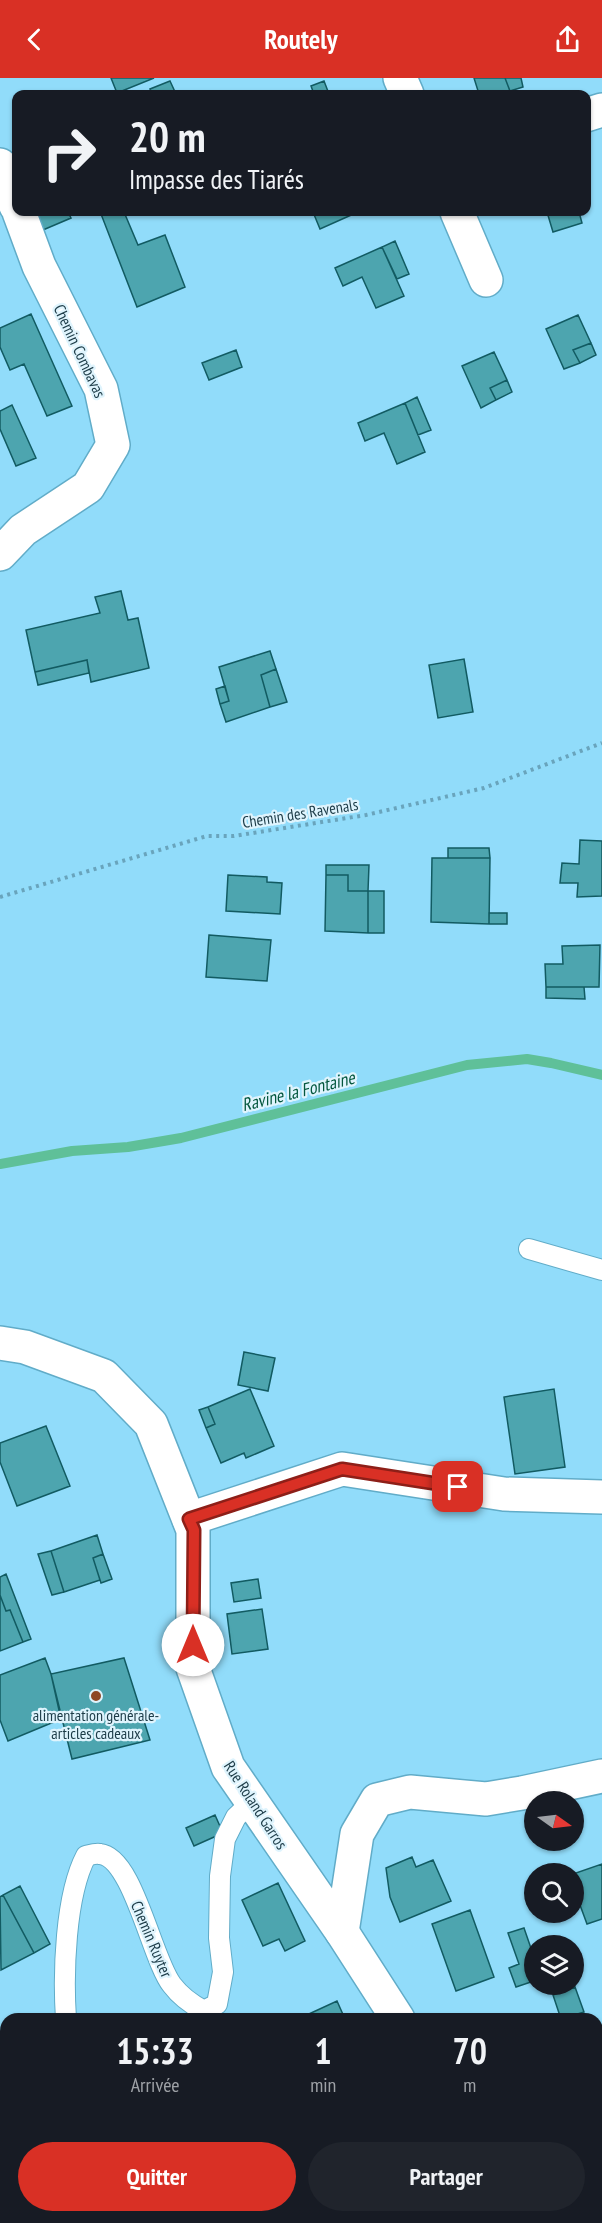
<!DOCTYPE html>
<html lang="fr">
<meta charset="utf-8">
<style>
body{margin:0;font-family:"PT Sans Narrow",sans-serif;background:#20242c;color:#f1f3f6;height:100vh;display:flex;flex-direction:column;font-size:22px;white-space:nowrap}
*{box-sizing:border-box;margin:0}
p{font-size:20px;color:#9ea1a6}
.icon{flex:none;width:33px;height:33px;fill:none;stroke:currentColor;stroke-width:2;stroke-linecap:round;stroke-linejoin:round}
.map{position:relative;flex:1;overflow:hidden}
.side{position:absolute;left:0px;top:1935px;width:603px;height:210px;display:flex;flex-direction:column;background:#171b24;border-radius:18px 18px 0 0;box-shadow:0 2px 4px #0004}
.side>*{flex:none}
.top-card{position:absolute;left:12px;top:12px;width:579px;height:126px;border-radius:12px;box-shadow:0 2px 4px #0004;background:#171b24;color:#f1f3f6;overflow:hidden}
.needle{width:39px;rotate:104deg}
.controls{position:absolute;left:524px;top:1713px;display:grid;gap:12px}
.controls a{display:grid;place-items:center;width:60px;height:60px;border-radius:50%;background:#171b24;box-shadow:0 2px 4px #0004;font-size:30px}
.pin{position:absolute;display:grid;place-items:center;width:51px;height:51px;color:#fff;margin:-26px;border-radius:12px;box-shadow:0 3px 9px #0006}
.me{position:absolute;width:66px;margin:-33px;rotate:0deg;stroke-linejoin:round;filter:drop-shadow(0 0 4px #0008)}
.turn{display:flex;align-items:center;gap:21px;height:126px;padding:0 18px;font-size:27px}
.turn .icon{width:78px;height:78px;stroke-width:2.5}
.turn b{display:block;font-size:42px;line-height:51px}
.eta{display:flex;justify-content:space-evenly;align-items:center;height:102px;text-align:center}
.eta b{font-size:36px;font-weight:700;line-height:42px}
.cta{display:flex;gap:12px;margin-top:auto;padding:12px 18px}
.cta a{flex:1;height:69px;border-radius:36px;background:#d93025;color:#fff;font-size:24px;font-weight:700;line-height:69px;text-align:center}
.cta a+a{background:#20242c;color:#f1f3f6}
header{display:flex;justify-content:space-between;align-items:center;height:78px;padding:0 18px;background:#d93025;color:#fff;font-size:27px;font-weight:700}
.map>svg:first-child{display:block}
.lines{fill:none;stroke-linecap:round;stroke-linejoin:round}
.stream{stroke:#5fc099;stroke-width:10}
.building{fill:#4da5af;stroke:#125b62;stroke-width:1.5}
.service-casing{stroke:#61acc8;stroke-width:22}
.minor-casing{stroke:#61acc8;stroke-width:36}
.tertiary-casing{stroke:#61acc8;stroke-width:36}
.primary-casing{stroke:#61acc8;stroke-width:36}
.path{stroke:#69a4bc;stroke-width:4;stroke-dasharray:3 4.5;stroke-linecap:butt}
.service{stroke:#fff;stroke-width:20}
.minor{stroke:#fff;stroke-width:33}
.tertiary{stroke:#fff;stroke-width:33}
.primary{stroke:#fff;stroke-width:33}
.route-casing{stroke:#8d1f18;stroke-width:15}
.route{stroke:#d93025;stroke-width:10}
.poi-dot{fill:#8f4825;stroke:#dff4fd;stroke-width:2}
.labels{text-anchor:middle;dominant-baseline:central;stroke-width:4.5;stroke-linejoin:round;paint-order:stroke}
.street-label{font-size:16px;fill:#1d3c48;stroke:#dff4fd}
.poi-label{font-size:16px;fill:#1d3c48;stroke:#dff4fd}
.water-label{font-size:18px;font-style:italic;fill:#04573e;stroke:#dff4fd}
</style>
<header><svg class="icon" aria-label="back" viewBox="0 0 24 24"><path d="M15 5l-7 7 7 7"/></svg>Routely<svg class="icon" aria-label="share" viewBox="0 0 24 24"><path d="M12 15V3M7 8l5-5 5 5M5 13v7h14v-7"/></svg></header>
<div class="map">
<svg width="602" height="2145" viewBox="0 0 602 2145">
<rect width="100%" height="100%" fill="#91dcfa"/>
<g class="lines">
<path class="stream" d="M0,1086L72,1073L128,1069L181,1060L467,987L527,981L551,985L602,997"/>
</g>
<path class="building" d="M111,0H154L117,15Z
M474,0H505L510,13L499,16H479Z
M505,0H521L523,9L510,13Z
M170,3L176,16H152L150,11Z
M324,3L329,16H314L311,8Z
M36,134H68L71,140L43,152Z
M107,134H124L138,167L165,157L185,209L137,229L101,136Z
M313,134H358L320,151Z
M547,134H579L582,145L553,154Z
M395,163L409,196L397,201L382,169Z
M382,169L404,218L376,230L362,199L343,208L335,190Z
M31,236L72,328L47,338L24,286L10,292L0,269V250Z
M578,237L591,265L573,272L580,285L564,291L546,251Z
M591,265L596,277L580,285L573,272Z
M236,272L242,289L209,302L202,285Z
M494,274L507,302L490,310L496,322L481,330L462,288Z
M507,302L512,314L496,322L490,310Z
M417,319L431,352L418,357L405,325Z
M405,325L425,374L397,386L384,355L365,363L358,345Z
M12,327L36,380L16,388L0,351V333Z
M121,513L128,542L138,540L149,590L91,604L87,582L35,594L26,552L100,535L95,519Z
M270,573L276,591L261,597L270,629L226,644L220,626L229,623L219,589Z
M464,581L473,634L438,640L429,587Z
M87,582L89,595L38,607L35,594Z
M276,591L287,624L270,629L261,597Z
M225,608L229,623L220,626L216,611Z
M580,762L602,763V818L577,819L578,805H560L562,785L579,786Z
M448,770H489L490,780H448Z
M432,780H490L489,846L431,844Z
M326,787H369L368,813H348V797H326Z
M228,797L267,799V804L282,805L280,836L226,833Z
M326,797H348V813H368V855L325,853Z
M368,813H384V855H368Z
M489,835H507V846H489Z
M209,857L271,862L267,903L206,899Z
M600,867L599,909H546L545,886H563L562,868Z
M546,909H584L585,921L546,920Z
M244,1274L275,1280L268,1313L238,1307Z
M250,1311L274,1368L246,1380L244,1375L221,1385L206,1350L215,1346L208,1329Z
M554,1311L565,1389L515,1396L504,1319Z
M208,1329L215,1346L206,1350L199,1332Z
M46,1348L70,1408L17,1428L0,1384V1365Z
M97,1457L103,1476L93,1480L100,1502L64,1514L51,1473Z
M51,1473L64,1514L52,1517L38,1476Z
M103,1476L112,1501L101,1505L93,1480Z
M6,1496L31,1561L23,1564L10,1532L6,1533L0,1517V1499Z
M258,1501L261,1520L234,1524L231,1505Z
M0,1517L6,1533L10,1532L23,1564L0,1573Z
M262,1531L268,1571L232,1576L227,1536Z
M45,1580L51,1596L61,1641L8,1663L0,1642V1597Z
M124,1580L150,1662L72,1681L51,1596Z
M215,1737L223,1755L194,1768L186,1750Z
M412,1779L416,1789L433,1782L451,1823L400,1844L390,1819L386,1790Z
M602,1786V1841L587,1846L573,1808V1796Z
M278,1805L305,1863L285,1873L279,1861L263,1868L242,1822Z
M20,1808L50,1866L34,1875L3,1817Z
M3,1817L34,1875L1,1892L0,1819Z
M470,1832L494,1899L456,1913L432,1846Z
M524,1850L534,1879V1903L516,1909L509,1890L519,1886L508,1855Z
M575,1909L584,1934L561,1941L553,1917Z
M337,1923L345,1941H298Z
M597,2036L598,2040L602,2038V2073L597,2075Z
M146,2139H194L195,2145H148Z
M218,2139H256L258,2145H216L215,2140Z
M310,2139H338L339,2145H305L304,2140Z"/>
<g class="lines">
<defs>
<path id="service" d="M529,1171L602,1192
M66,1941C63,1896 65,1818 86,1778C90,1777 96,1775 100,1776C133,1779 152,1882 172,1907C181,1919 191,1926 204,1933L217,1926L223,1894L219,1860L220,1798L225,1761L236,1739L252,1724
M0,1991L6,2000"/>
<path id="minor" d="M400,0L407,16
M586,37L602,32
M457,134L486,202
M189,1441L342,1391L504,1416L602,1419
M342,1854L357,1756L377,1722L410,1714L486,1721L522,1715L602,1698
M597,1970L602,1968
M424,2145L425,2139"/>
<path id="tertiary" d="M0,87L16,128
M0,476L23,452L88,409L113,367L101,311L39,188L19,134"/>
<path id="primary" d="M0,1265L25,1269L104,1298L151,1346L193,1452V1590L228,1689L342,1854L398,1941
M483,2139L484,2145"/>
</defs>
<use href="#service" class="service-casing"/>
<use href="#minor" class="minor-casing"/>
<use href="#tertiary" class="tertiary-casing"/>
<use href="#primary" class="primary-casing"/>
<path class="path" d="M0,819L207,758H234L366,737L484,710L602,665"/>
<use href="#service" class="service"/>
<use href="#minor" class="minor"/>
<use href="#tertiary" class="tertiary"/>
<use href="#primary" class="primary"/>
</g>
<g class="lines">
<defs>
<path id="route" d="M193,1567L194,1452L189,1441L342,1391L458,1409"/>
</defs>
<use href="#route" class="route-casing"/>
<use href="#route" class="route"/>
</g>
<circle class="poi-dot" cx="96" cy="1618" r="6"/>
<g class="labels">
<g class="street-label">
<text transform="translate(80 273) rotate(65)">Chemin Combavas</text>
<text transform="translate(300 735) rotate(-9)">Chemin des Ravenals</text>
<text transform="translate(256 1727) rotate(57)">Rue Roland Garros</text>
<text transform="translate(152 1861) rotate(67)">Chemin Ruyter</text>
</g>
<g class="poi-label">
<text x="96" y="1637">alimentation générale-<tspan x="96" dy="18">articles cadeaux</tspan></text>
</g>
<g class="water-label">
<text transform="translate(298 1013) rotate(-14)">Ravine la Fontaine</text>
</g>
</g>
</svg>
<div class="controls">
<a><svg class="needle" viewBox="-14 -14 28 28"><path d="M0-13l5 13h-10z" fill="#e53935"/><path d="M0 13l5-13h-10z" fill="#9ea1a6"/></svg></a>
<a><svg class="icon" aria-label="search" viewBox="0 0 24 24"><circle cx="10" cy="10" r="6"/><path d="M15 15l6 6"/></svg></a>
<a><svg class="icon" aria-label="layers" viewBox="0 0 24 24"><path d="M12 4l9 5-9 5-9-5zM3 14l9 5 9-5"/></svg></a>
</div>
<div class="pin" style="left:458px;top:1409px;background:#d93025"><svg class="icon" aria-label="arrive" viewBox="0 0 24 24"><path d="M6 21V4h12l-3 4 3 4H6"/></svg></div>
<svg class="me" style="left:193px;top:1567px" viewBox="-20 -20 40 40"><circle r="19" fill="#fff"/><path d="M0-13L10 11 0 6-10 11z" fill="#d93025"/></svg>
<div class="top-card">
<div class="turn"><svg class="icon" aria-label="right" viewBox="0 0 24 24"><path d="M7 20v-9h11M14 6l5 5-5 5"/></svg><div><b>20 m</b>Impasse des Tiarés</div></div>
</div>
<section class="side">
<div class="eta">
<div><b>15:33</b><p>Arrivée</p></div>
<div><b>1</b><p>min</p></div>
<div><b>70</b><p>m</p></div>
</div>
<div class="cta"><a>Quitter</a><a>Partager</a></div>
</section>
</div>
